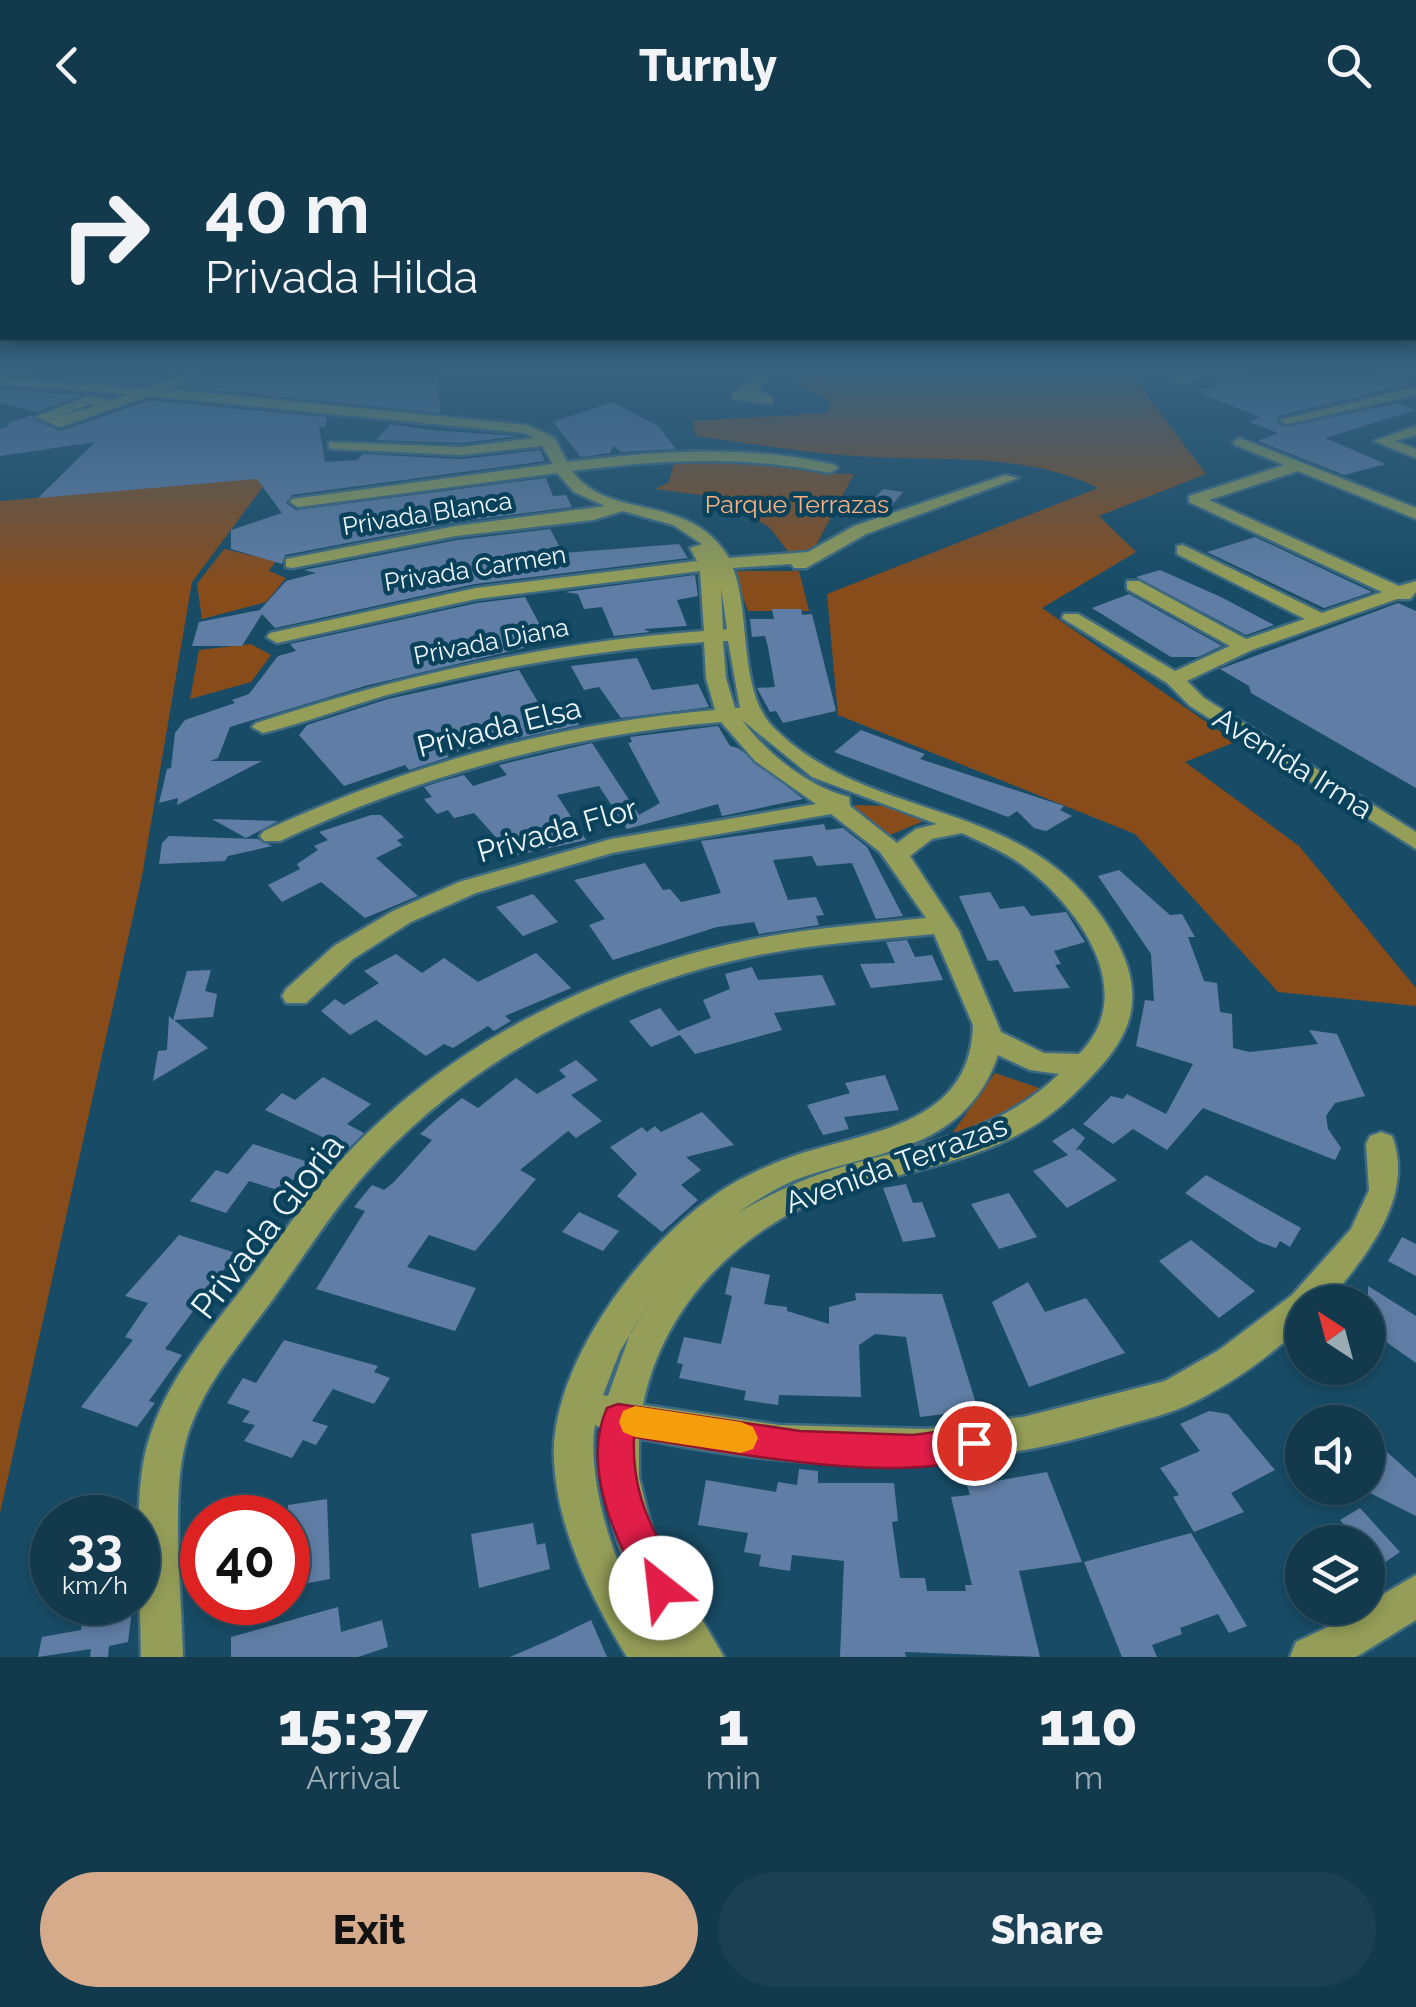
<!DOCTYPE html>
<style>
body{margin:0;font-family:Raleway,sans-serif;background:#1b4053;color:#f1f3f6;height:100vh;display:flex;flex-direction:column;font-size:38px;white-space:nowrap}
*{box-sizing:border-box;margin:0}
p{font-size:32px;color:#9cacb5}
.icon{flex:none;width:55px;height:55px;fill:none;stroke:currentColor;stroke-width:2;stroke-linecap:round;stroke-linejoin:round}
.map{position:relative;height:1527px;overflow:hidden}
.drawer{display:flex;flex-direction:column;background:#12394c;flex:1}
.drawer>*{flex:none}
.top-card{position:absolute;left:0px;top:0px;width:1418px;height:210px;box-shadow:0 5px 15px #0003,0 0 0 2px #315364;background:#12394c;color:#f1f3f6;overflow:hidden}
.needle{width:65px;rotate:324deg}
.tools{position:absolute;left:1285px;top:1155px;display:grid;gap:20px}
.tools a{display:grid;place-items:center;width:100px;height:100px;border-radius:50%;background:#12394c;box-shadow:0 5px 15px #0003,0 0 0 2px #315364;font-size:50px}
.speed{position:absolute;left:30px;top:1365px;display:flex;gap:20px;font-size:50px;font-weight:700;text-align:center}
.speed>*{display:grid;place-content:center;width:130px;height:130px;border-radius:50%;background:#12394c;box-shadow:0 5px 15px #0003,0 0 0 2px #315364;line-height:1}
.speed small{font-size:25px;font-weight:400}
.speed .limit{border:15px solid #d22;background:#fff;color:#111}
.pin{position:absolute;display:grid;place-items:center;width:85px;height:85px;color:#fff;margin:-42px;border:5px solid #fff;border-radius:50%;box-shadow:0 2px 10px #0007}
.me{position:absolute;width:110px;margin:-55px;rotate:331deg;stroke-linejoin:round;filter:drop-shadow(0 0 8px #0008)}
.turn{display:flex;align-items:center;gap:35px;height:210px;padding:0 40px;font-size:45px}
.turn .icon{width:130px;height:130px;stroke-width:2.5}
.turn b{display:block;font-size:70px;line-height:85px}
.eta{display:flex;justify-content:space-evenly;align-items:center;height:170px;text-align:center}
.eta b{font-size:60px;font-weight:800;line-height:70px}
.cta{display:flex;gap:20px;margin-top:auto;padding:20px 40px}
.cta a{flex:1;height:115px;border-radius:60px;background:#d6ab8b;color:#111;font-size:40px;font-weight:800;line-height:115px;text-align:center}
.cta a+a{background:#1b4053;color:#f1f3f6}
header{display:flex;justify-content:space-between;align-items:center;height:130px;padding:0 40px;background:#12394c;font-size:45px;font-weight:800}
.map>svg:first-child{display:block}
.green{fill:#884c1b}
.building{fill:#607ea5}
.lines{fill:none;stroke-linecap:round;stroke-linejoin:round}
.minor-casing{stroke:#3e6a81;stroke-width:5}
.minor{fill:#949e58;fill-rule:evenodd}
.route{fill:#e11d48;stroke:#92132f;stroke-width:2.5}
.slow{fill:#f59e0b}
.labels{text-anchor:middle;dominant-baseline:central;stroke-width:9;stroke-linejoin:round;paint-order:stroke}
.far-park-label{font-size:25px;fill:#fab17f;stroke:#0a415b}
.far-street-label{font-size:25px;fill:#ebf5fb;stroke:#0a415b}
.street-label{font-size:30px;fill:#ebf5fb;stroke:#0a415b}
.near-street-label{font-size:35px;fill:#ebf5fb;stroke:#0a415b}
</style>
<header><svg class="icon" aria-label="back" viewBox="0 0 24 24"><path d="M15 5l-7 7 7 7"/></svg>Turnly<svg class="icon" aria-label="search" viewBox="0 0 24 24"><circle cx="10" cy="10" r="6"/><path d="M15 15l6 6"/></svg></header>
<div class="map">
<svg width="1416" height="1527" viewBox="0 0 1416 1527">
<rect width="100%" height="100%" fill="#184c66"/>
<path class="green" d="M816,243H1130L1206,344L1099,386L1136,422L1042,478L1235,612L1185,632L1299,716L1416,858V876L1278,862L1135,704L838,585L827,464L1098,358C1023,321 938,332 856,326C803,323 749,313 695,306L693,291L828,283L831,270L795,255Z
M731,326L820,343L854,344L814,419L790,424L769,397L715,367L655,359L669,352L674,331Z
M257,348L265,354L192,452L142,746L0,1383V371Z
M224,419L276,431L269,441L286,448L266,472L202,489L197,454Z
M733,441H799L809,481H748Z
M251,514L271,525L251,552L190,569L199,520Z
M852,675L886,676L926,690L890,705Z
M995,943L1042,959L1002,985L951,1005Z"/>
<path class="building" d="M0,243H177L146,254Z
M211,243H438L440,283L183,257Z
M1258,243H1371L1407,255L1279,286L1276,291L1285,297L1398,273L1416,280L1325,308L1386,334L1344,345L1258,311L1278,303L1250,292L1260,287L1201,264L1207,263L1200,259L1215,257L1211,252Z
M0,259L83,265L37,282L0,272Z
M149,270L327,287L325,297H319L325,332L357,330L363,324L462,329L540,320L545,331L292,365L286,373L296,380L546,348L553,366L566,365L572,377L456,392L285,425L282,434L231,419V400L282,383L257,349L38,368L95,312L0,326V299L10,296L6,294L32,285L34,290L61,301Z
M612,272L658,296L676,319L621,322L613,316L610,323L581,327L553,292Z
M391,294L430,300L518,306L462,313L376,310Z
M883,359L903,362L888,380L860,385Z
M550,399L563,423L679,414L688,428L475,454L275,498L262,484L242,516H192L199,492L260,480L286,451L316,443L304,440L457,410Z
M1255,407L1372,462L1324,478L1207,422Z
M1160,440L1221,467L1274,495L1246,505L1136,447Z
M695,445L698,466L677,470L687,496L644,499L650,502L614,506L602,477L584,479L578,464L565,462Z
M1129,464L1222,516L1198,527H1171L1092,478Z
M525,467L549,512L365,556L230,597L218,628L210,631H262L177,675L178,668L159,673L167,639L171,638L175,603L185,590L235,573L232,570L249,564L278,526L296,521L290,514L477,473Z
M1398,473L1416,481V658L1251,563L1249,556L1220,539Z
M772,479H801L802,485L812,484L836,581L783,593L776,581L770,582L757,558L775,557L768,517L765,506L752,507L750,489H774Z
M637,528L652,560L698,554L709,577L621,588L599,557L584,560L571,536Z
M519,540L542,579L553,577L558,584L570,582L579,595L446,624L449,627L409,640L405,635L344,656L299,605L307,595L388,569Z
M718,596L730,616L738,618L803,669L722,686L718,674L627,699L599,656L557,665L586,710L513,726L474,683L454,688L448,680L437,684L424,669L432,667L424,657L442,651L464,645L473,656L507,645L499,635L592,613L639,685L660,673L628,613L632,612L630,607Z
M861,600L925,624L920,629L1064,676L1060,680L1072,686L1046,701L1034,698L1017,681L1008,687L834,622Z
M371,685H381L404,707L397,710L402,715L376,728L418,766L365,788L321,752L282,772L268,755L300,739L297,734L318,720L314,716L328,710L319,702Z
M212,689L278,691L246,708Z
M824,694L826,700L843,698L867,717L903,786L876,789L852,733L817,736L812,726L773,730L788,770L816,767L824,785L816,786L819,795L759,804L754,792L717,797L613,830L589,795L605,789L574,750L645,733L663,760L670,759L681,772L721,763L701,711Z
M169,706L258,709L272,716L228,726L225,731L159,734L162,713Z
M1119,740L1170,785L1182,784L1195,807H1188L1204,851L1217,853L1220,882L1232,884L1233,918L1250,922L1318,914L1309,900L1337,904L1365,966L1335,973L1326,986L1328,999L1341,1018L1335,1030L1203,978L1167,1020L1133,999L1113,1014L1083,994L1111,966L1123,969L1127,964L1166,984L1193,934L1136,916L1145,870L1154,871L1151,824L1098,746Z
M990,762L1000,779L1024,776L1031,786L1066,782L1085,812L1054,821L1061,834L1055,835L1070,858L1014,862L998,830L988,831L959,766Z
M533,764L558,792L523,806L496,777Z
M907,810L915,827L932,825L943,850L871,858L860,834L895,833L886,812Z
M536,823L571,858L505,886L511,891L494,901L488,896L453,918L444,914L426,926L376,890L350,905L321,881L335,869L344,875L379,853L364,841L396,824L422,843L444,828L478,852Z
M752,837L758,850L822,845L836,875L774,883L782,900L695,924L680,905L651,917L629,891L660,878L678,901L711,888L703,870L730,859L725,844Z
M211,840L205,861L217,864L213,887L174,890L208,918L153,951L158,921L167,920L169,886L173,890L187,841Z
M576,930L598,950L571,965L602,991L576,1008L568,1001L520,1040L536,1049L475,1121L429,1105L407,1137L476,1158L455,1201L316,1159L365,1081L354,1077L372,1055L384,1060L394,1052L432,1010L420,1004L440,986L462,968L478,978L516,948L537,964L566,947L559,940Z
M885,945L899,980L844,987L849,999L823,1005L807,975L850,963L845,953Z
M323,947L371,974L347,994L364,1003L348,1019L265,980L282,963L295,970Z
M702,982L734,1015L686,1027L701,1040L681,1055L698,1070L662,1102L617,1066L637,1044L610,1017L642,997L647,1002L655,996L661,1002Z
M1073,998L1085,1008L1075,1021L1079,1019L1117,1050L1067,1078L1033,1041L1068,1025L1052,1011Z
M253,1014L308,1032L283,1062L249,1051L226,1083L190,1071L216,1040L228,1044Z
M1206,1045L1301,1098L1290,1117L1280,1111L1276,1118L1259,1112L1185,1063Z
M906,1054L913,1073L922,1072L936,1107L903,1112L883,1058Z
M1009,1063L1037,1107L999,1119L971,1074Z
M579,1082L619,1101L603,1121L562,1102Z
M179,1105L236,1123L165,1219L182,1225L149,1271L155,1273L137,1297L81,1277L133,1210L125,1207L148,1173L125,1166Z
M1402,1107L1416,1114V1146L1388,1131Z
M1191,1110L1255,1161L1219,1188L1159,1131Z
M731,1137L770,1145L764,1174L787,1177V1181L829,1194V1177L856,1170L855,1163L942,1164L978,1280L920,1287L906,1207L875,1204L859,1215L861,1267L779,1265L778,1275L744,1270L746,1261L679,1248L683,1234L677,1233L684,1207L721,1214L732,1166L725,1164Z
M1028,1152L1045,1182L1086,1168L1125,1223L1029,1257L992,1172Z
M1368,1156L1416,1186V1233L1368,1199Z
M284,1210L378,1236L374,1242L390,1248L374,1274L333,1259L312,1291L328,1296L316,1315L303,1310L292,1328L244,1311L255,1295L242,1292L250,1281L227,1273L243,1248L256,1253Z
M1209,1281L1228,1284L1275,1340L1231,1363L1244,1382L1194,1402L1173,1367L1179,1365L1160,1338L1200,1321L1180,1294Z
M1378,1314L1416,1348V1386L1368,1362V1321Z
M799,1339L818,1341V1353H894L898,1391L892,1392L900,1448H925L927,1461H966L965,1455H972L951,1367L970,1365L963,1343L993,1339L996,1351L1047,1342L1082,1432L1019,1441L1040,1527L905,1522L906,1527H840L844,1431L792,1425L790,1441L759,1436L761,1425L744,1422L748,1403L698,1395L706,1350L776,1362L778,1352L797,1355Z
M327,1369L330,1449L288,1457V1375Z
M1360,1378L1400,1422L1368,1444V1412H1360L1340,1390Z
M533,1393L537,1415L545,1413L550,1439L479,1458L471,1404Z
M1191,1403L1247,1496L1229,1503L1218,1484L1180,1498L1182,1504L1152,1515L1157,1527H1122L1084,1432Z
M85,1472H133L128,1512L109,1516L108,1527H90L91,1519L38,1527L42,1507L81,1500Z
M338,1477L341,1502L382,1490L388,1517L358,1527H231V1507Z
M591,1490L607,1527H510L554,1508Z"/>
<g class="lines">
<defs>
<path id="minor" d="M188,243H207L168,259L527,295L555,308L567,332C657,321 746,314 835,335L838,338L830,343C743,325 659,330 572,341C609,392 689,361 729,428L808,422L854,396L1005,345L1018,348L866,404L806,438H794L791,434L733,438C751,484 738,563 774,598C877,700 1040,662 1118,814C1152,881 1121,919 1073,965C1010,1027 927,1035 846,1060C747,1091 663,1172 643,1275L779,1295L926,1299L1023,1287L1165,1251L1219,1220L1292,1165L1351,1099L1369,1060L1366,1014L1370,1006L1381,1002L1392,1006C1416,1067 1364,1130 1327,1172H1302V1197C1270,1225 1235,1252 1196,1271C1169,1285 1138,1291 1109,1300C954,1346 796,1341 639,1308V1347L654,1408L724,1527H627C592,1469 557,1399 554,1330C549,1230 654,1096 739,1050C764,1037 789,1026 816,1019C886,999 971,987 973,895L934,804C874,810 813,814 754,826C604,857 460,935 359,1051C331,1084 308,1120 283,1155C248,1206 200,1254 185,1315C171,1368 182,1469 183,1527H141C141,1469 132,1369 147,1316C166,1246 216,1194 258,1138C283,1103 307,1068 336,1036C444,915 597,840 754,809C810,798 869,794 926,788L880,722L831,684L612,723L476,763L411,792L353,829L306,873H286L282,866L286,859L334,816L393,781L459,752L611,709L816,674L755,631L721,592C566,605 421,645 280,711H264L260,706L264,701C407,635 557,593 715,580L706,548L704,512C597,520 491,538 387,565C346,577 305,593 263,603L252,597L256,593C402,545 550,512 704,501L700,441L476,469L277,513L267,507L270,503L476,458L697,431L690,418L702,414L673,395L623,381L593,390L456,406L292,438L286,437V429L456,396L605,376L574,362L557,343L298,377L290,372L292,369L553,334L542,316L462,325L334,319L329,318V312L462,317L534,308L524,303L149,266L60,297L35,287L90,266L109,271L127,264L0,255V247L146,258ZM91,274L95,276L56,287ZM721,457L727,499L723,500ZM723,511H728L740,578H735L726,548ZM742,590L812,647L937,694L916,699L897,713L850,676L849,667C809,657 768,625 742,590ZM962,703C985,714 1009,724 1029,740C1082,782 1139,864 1079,924L1044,923L1001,902L959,801L910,726L932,709ZM998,925L1030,940L1059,944C995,1006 917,1014 835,1039C800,1050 769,1065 737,1083C760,1068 785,1052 812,1044C891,1019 967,1015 998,925ZM658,1159L630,1204L608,1266L603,1265L620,1221ZM595,1295L602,1298C601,1369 616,1427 654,1488C615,1455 586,1345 595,1295Z
M762,243L776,244L757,259L772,268V274L733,269V263Z
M1157,243H1220L1179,254Z
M1416,257V265L1287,294L1280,290Z
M1416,296V305L1395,311L1416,319V328L1374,311Z
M1240,308L1416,378V389L1298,341L1209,370L1399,456L1416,451V462L1410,469H1397L1252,520L1187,551L1204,568L1416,702V719L1190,576L1167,553L1062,488L1064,484H1078L1175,541L1230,516L1127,459V451H1139L1246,509L1305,489L1177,424V416L1183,415L1322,483L1382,462L1189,372V366L1284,335L1235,315L1233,312Z
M1416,1445V1490L1356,1527H1290L1296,1512L1368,1478V1473Z"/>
</defs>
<use href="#minor" class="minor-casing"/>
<use href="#minor" class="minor"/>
</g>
<linearGradient id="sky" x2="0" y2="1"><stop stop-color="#0d2a38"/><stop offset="0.53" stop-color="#37617f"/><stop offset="1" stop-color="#37617f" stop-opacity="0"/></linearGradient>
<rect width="1416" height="457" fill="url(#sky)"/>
<path class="route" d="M618,1274L800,1301L913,1305L974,1297L986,1302L991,1313L986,1324C898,1358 727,1321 634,1307C631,1371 657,1403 680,1458L674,1471L661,1476L648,1471C620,1417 579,1340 607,1278Z"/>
<path class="slow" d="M635,1276L741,1292L753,1297L758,1308L753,1319L741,1323L635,1307L623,1302L619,1292L623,1281Z"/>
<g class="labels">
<g class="far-park-label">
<text x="797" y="374">Parque Terrazas</text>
</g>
<g class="far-street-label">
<text transform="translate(427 383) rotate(-9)">Privada Blanca</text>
<text transform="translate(475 438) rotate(-9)">Privada Carmen</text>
<text transform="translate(491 511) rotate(-11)">Privada Diana</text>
</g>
<g class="street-label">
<text transform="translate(499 597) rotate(-14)">Privada Elsa</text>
<text transform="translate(1293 633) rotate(32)">Avenida Irma</text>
<text transform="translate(557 700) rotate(-16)">Privada Flor</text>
<text transform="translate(896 1034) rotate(-20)">Avenida Terrazas</text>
</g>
<g class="near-street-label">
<text transform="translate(267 1096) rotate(-52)">Privada Gloria</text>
</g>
</g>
</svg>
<div class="tools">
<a><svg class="needle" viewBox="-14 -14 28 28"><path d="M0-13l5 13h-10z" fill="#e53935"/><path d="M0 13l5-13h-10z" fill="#9cacb5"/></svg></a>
<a><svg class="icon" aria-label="sound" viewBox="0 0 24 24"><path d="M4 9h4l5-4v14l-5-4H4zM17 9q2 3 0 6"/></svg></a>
<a><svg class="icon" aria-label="layers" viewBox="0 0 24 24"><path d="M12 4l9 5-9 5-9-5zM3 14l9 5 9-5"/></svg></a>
</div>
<div class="speed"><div>33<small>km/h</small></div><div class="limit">40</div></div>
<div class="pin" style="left:974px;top:1313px;background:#d93025"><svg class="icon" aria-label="arrive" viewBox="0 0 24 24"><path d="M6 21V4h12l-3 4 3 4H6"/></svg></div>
<svg class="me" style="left:661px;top:1458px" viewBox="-20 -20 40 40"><circle r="19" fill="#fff"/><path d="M0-13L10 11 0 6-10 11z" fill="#e11d48"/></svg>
<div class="top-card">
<div class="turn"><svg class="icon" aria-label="right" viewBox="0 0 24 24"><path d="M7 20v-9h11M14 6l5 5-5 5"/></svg><div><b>40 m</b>Privada Hilda</div></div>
</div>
</div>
<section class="drawer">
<div class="eta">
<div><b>15:37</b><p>Arrival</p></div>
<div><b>1</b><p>min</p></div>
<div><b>110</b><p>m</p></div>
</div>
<div class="cta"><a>Exit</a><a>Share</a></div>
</section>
